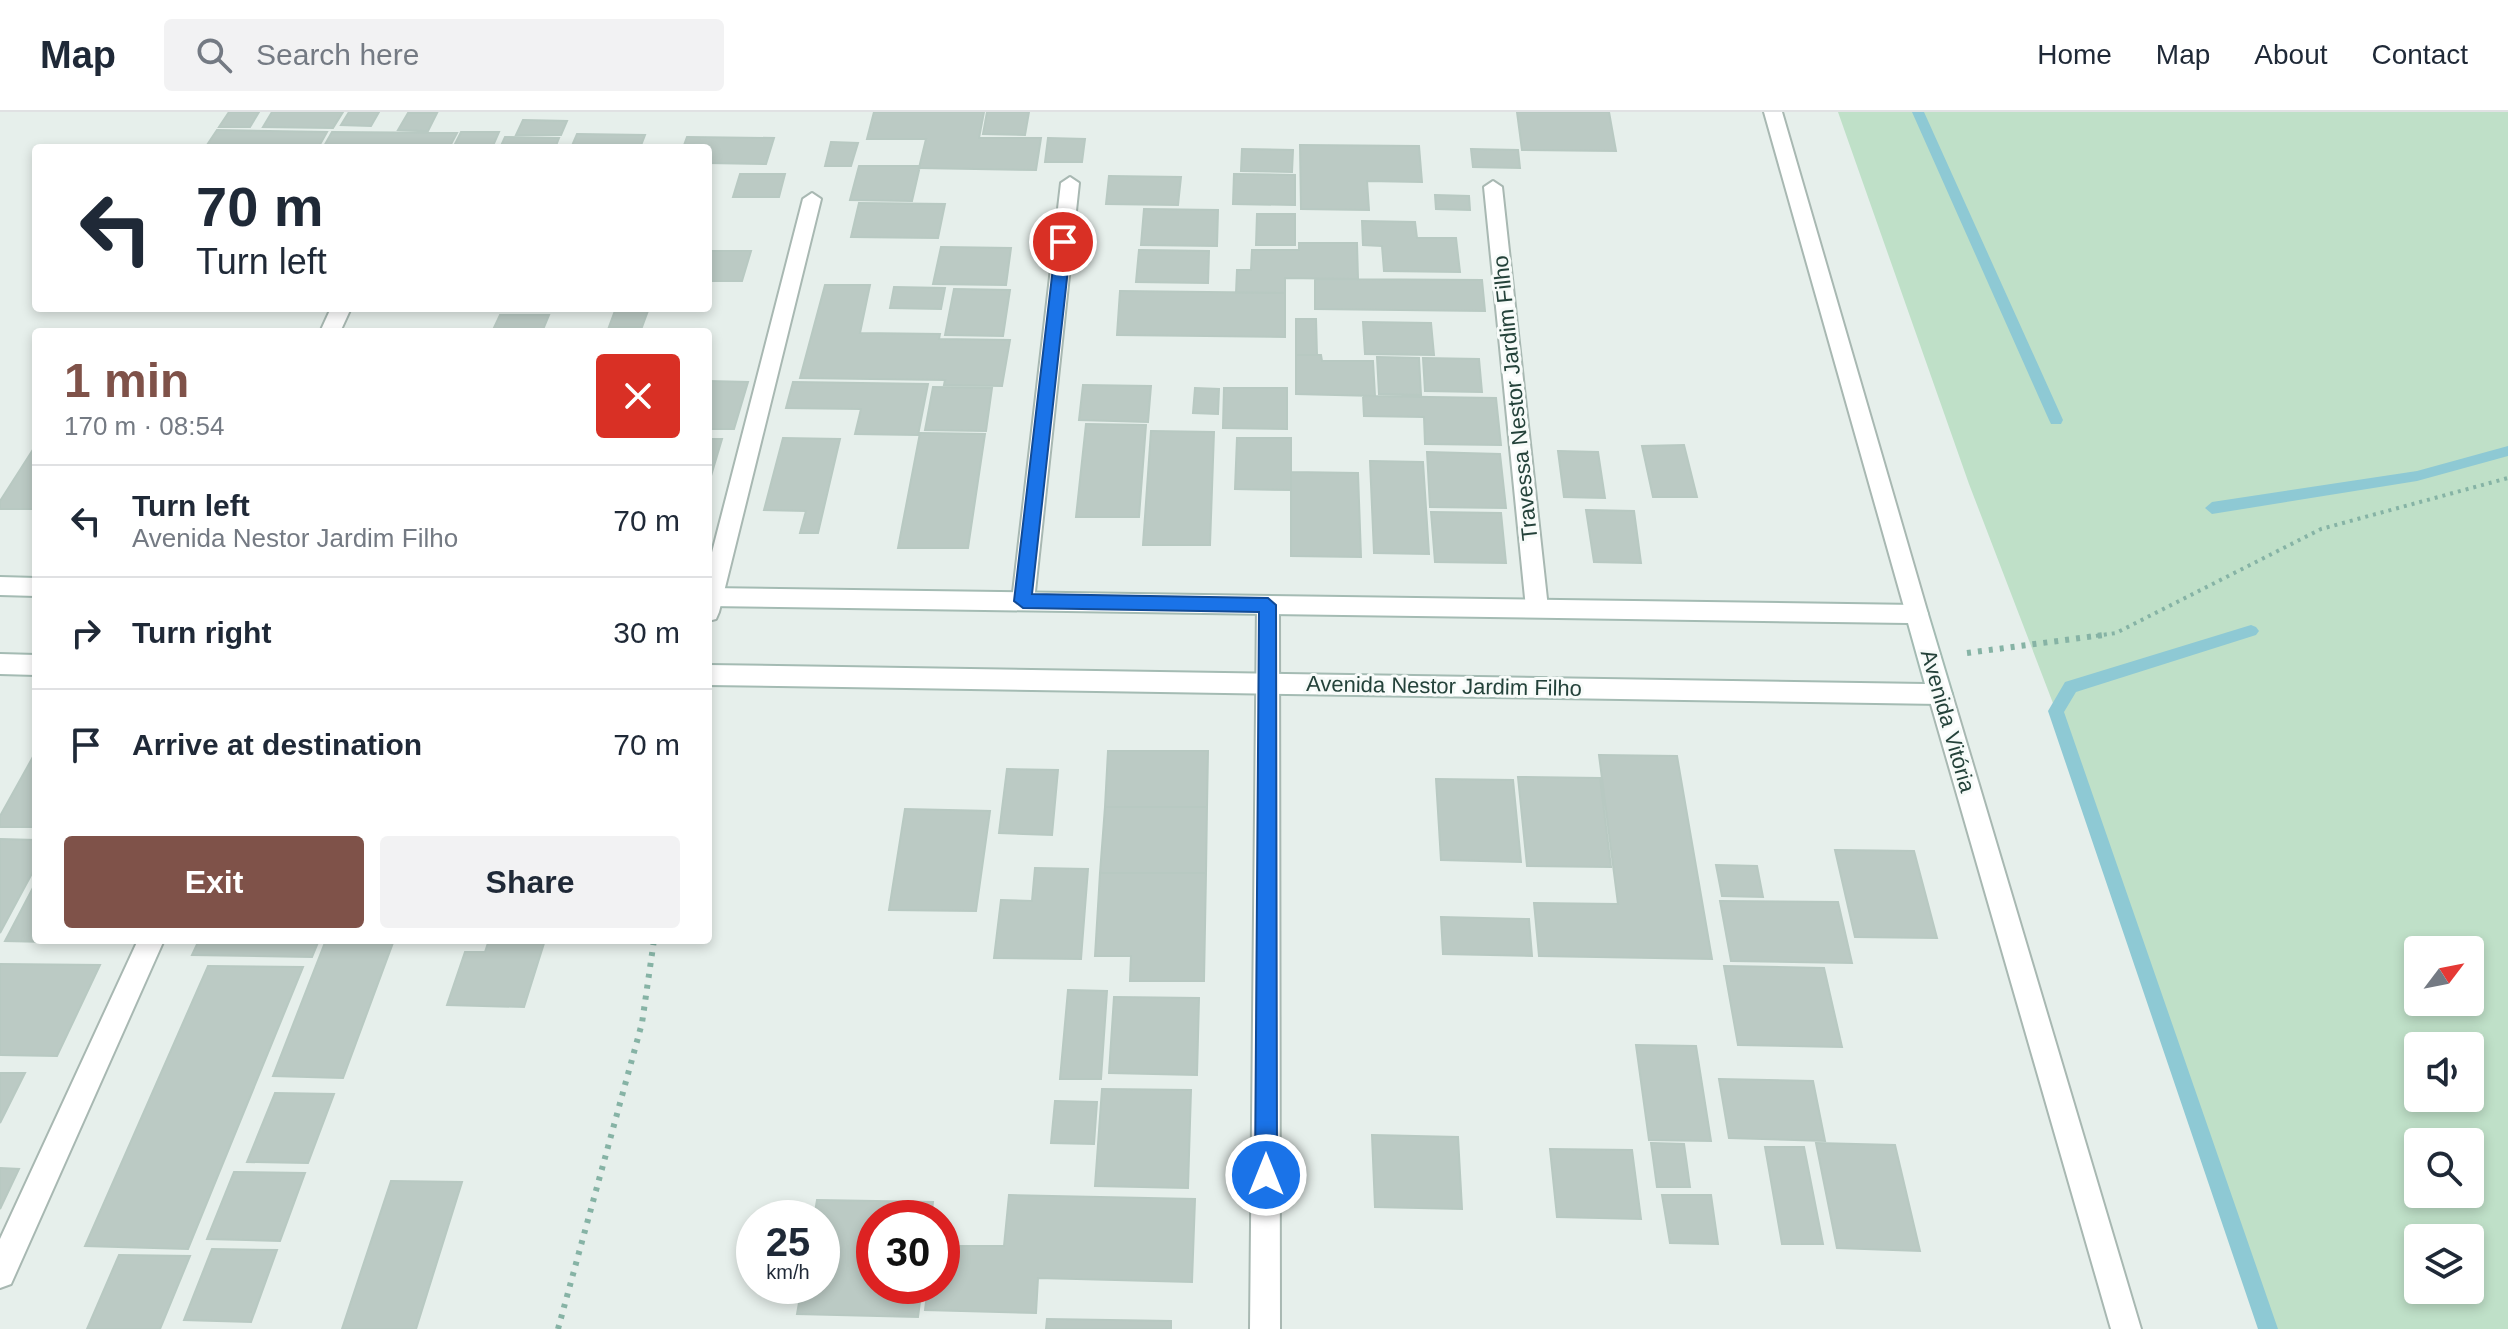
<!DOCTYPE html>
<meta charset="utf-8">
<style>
body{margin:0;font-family:Helvetica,sans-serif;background:#f2f2f3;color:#1f2937;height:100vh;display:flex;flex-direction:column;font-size:30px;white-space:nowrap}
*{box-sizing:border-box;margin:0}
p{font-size:26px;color:#747a83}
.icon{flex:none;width:44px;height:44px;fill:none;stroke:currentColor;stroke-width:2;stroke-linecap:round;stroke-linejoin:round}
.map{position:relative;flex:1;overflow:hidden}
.sheet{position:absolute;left:32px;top:216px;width:680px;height:616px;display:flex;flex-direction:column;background:#fff;border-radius:8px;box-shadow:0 4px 12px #0003}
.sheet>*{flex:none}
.guide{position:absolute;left:32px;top:32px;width:680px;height:168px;border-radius:8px;box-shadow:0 4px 12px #0003;background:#fff;color:#1f2937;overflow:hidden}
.needle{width:52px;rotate:58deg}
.buttons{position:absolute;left:2404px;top:824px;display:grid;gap:16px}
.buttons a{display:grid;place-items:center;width:80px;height:80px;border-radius:8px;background:#fff;box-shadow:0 4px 12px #0003;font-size:40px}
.speed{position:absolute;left:736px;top:1088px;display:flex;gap:16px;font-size:40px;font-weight:700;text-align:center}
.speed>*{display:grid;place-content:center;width:104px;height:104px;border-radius:50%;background:#fff;box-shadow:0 4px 12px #0003;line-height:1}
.speed small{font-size:20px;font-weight:400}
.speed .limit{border:12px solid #d22;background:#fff;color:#111}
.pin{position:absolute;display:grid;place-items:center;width:68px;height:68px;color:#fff;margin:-34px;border:4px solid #fff;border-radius:50%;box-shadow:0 2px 8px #0007}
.me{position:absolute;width:88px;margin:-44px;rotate:0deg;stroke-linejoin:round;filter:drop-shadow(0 0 6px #0008)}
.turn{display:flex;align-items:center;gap:28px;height:168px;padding:0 32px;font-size:36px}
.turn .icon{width:104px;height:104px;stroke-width:2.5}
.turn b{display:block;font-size:56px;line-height:68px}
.round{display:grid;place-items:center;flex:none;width:84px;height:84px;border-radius:8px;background:#f2f2f3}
.overview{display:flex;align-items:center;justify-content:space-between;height:136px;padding:0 32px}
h1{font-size:48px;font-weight:600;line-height:60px;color:#7f5249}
.cta{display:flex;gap:16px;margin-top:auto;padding:16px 32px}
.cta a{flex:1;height:92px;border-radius:8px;background:#7f5249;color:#fff;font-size:32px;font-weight:600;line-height:92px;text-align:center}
.cta a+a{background:#f2f2f3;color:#1f2937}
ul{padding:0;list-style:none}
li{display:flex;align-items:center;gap:24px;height:112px;padding:0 32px;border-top:2px solid #e0e1e3}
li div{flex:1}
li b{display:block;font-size:30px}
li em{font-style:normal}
header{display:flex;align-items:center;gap:48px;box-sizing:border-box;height:112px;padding:0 40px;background:#fff;border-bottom:2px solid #e0e1e3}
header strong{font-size:38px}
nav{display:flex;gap:44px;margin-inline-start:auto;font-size:28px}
.search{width:560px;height:72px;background:#f2f2f3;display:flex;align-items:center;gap:20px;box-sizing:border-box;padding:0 28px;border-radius:8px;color:#747a83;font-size:30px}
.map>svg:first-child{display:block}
.green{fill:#bfe0c8;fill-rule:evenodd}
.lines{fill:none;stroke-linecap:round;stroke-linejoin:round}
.stream{fill:#8ec9d4;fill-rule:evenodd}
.building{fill:#bbcac4;stroke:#b8c9c2;stroke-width:2}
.lane-casing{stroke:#a8b8b2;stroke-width:4}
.street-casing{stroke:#a8b8b2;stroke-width:4}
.secondary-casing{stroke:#a4bbb3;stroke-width:4}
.path-far1{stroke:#86b3a5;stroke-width:4;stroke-dasharray:3 5;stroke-linecap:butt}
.path{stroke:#86b3a5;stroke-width:6;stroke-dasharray:4 7;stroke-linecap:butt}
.lane{fill:#fff;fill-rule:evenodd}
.street{fill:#fff;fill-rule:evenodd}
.secondary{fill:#fff;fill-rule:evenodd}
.route{fill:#1a73e8;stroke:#114b97;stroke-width:2}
.labels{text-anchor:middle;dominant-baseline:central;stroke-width:6;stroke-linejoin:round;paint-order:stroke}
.street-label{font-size:22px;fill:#24423a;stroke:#f7fbf9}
</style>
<header>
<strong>Map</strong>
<div class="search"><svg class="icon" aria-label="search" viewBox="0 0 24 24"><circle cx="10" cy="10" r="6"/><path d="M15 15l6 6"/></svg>Search here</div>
<nav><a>Home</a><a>Map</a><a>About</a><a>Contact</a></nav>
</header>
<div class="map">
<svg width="2508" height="1217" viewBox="0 0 2508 1217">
<rect width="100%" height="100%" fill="#e6efeb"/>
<path class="green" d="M1838,0H2508V1217H2268L2056,599L1969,372ZM2418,838H2470V890H2418ZM2418,934H2470V986H2418ZM2418,1030H2470V1082H2418ZM2470,1126V1178H2418V1126Z"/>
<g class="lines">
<path class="stream" d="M1912,0H1924L2063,308L2061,312H2051L2049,308Z
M2508,334V344L2417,369L2212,402L2205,396L2212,390L2417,359Z
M2251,513L2256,515L2259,519L2256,523L2076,580L2064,600L2278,1217H2258L2048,599L2065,570Z"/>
</g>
<path class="building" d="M229,0H259L250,15H219Z
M272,0H343L333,16L263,15Z
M349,0H379L371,14L341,13Z
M874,0H984L979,26H1041L1036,58L919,56L926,27H867Z
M987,0H1029L1025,23L983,22Z
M1517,0H1609L1616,39L1522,38Z
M408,1H437L428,19L398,18Z
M523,8L567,9L561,23H516Z
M217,18L327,20L318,36H205Z
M332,20L457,21L449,36H323Z
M461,20H499L492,36H453Z
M577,22L645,23L640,36H571Z
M505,25L559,26L555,36H500Z
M687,25L774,26L766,52L708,51V36H683Z
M1048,26L1085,27L1082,50H1045Z
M831,30L858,31L851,54H825Z
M1300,33L1419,34L1422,70L1367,69L1369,98L1301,97Z
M1242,37L1293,38L1292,60L1241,59Z
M1471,37L1518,38L1520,56L1473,55Z
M859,54H920L912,89L850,88Z
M740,62H785L779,85H733Z
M1234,62L1295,63V93L1233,92Z
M1109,64L1181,65L1178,93L1106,92Z
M1435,83L1469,84L1470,98L1436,97Z
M859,91L945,92L938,126L851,125Z
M1144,97L1218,98L1217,134L1141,133Z
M1257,102H1295V133H1256Z
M1362,109L1415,110L1417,126H1456L1460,160L1384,159L1382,134L1363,133Z
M1299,131H1357L1358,167L1285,166V181H1236L1237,158H1251L1252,138H1299Z
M941,135L1011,136L1006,173L933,172Z
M1139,138L1209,139L1208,171L1136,170Z
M708,139H751L742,169H708Z
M1315,167L1482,168L1485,199L1315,197Z
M825,173H870L860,221L940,222L939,227L1010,228L1002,274L944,273L945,268L800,266Z
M894,175L945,176L941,197L890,196Z
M954,177L1010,178L1003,224L945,223Z
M1120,179L1285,181V225L1117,223Z
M616,196H649L642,215H609Z
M500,203H549L542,220H492Z
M1296,207H1316L1317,243H1296Z
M1363,210L1431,211L1434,243L1365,242Z
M1296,243H1321L1322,249H1373L1375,284L1296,282Z
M1377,245L1419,246L1421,283L1379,282Z
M1423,246L1479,247L1482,280L1425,279Z
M708,269L748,270L734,317H708Z
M793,270L928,272L918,323L855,322L861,297L786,296Z
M1083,273L1151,274L1148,310L1079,308Z
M933,275L992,276L986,319L925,318Z
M1195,276L1219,277L1218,302L1193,301Z
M1224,276H1287V317L1223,316Z
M1363,284L1496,286L1501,333L1425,332L1424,305L1364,304Z
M1086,312L1146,313L1139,405H1076Z
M1151,319L1214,320L1210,433H1143Z
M920,321L985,322L968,436H898Z
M783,326L840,327L818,421H800L806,399L764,398Z
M1237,326H1291V378L1235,377Z
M708,327H722L708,374Z
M36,333V397H0V389Z
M1684,333L1697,385H1653L1642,334Z
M1558,339L1598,340L1605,386L1564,385Z
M1427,340L1500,342L1506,396L1430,395Z
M1370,349L1423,350L1429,442L1374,441Z
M1291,360L1358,361L1361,445L1291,444Z
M1586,398L1634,399L1641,451L1594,450Z
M1431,400L1501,401L1506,451L1435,450Z
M1108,639H1208L1207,695H1105Z
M34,643L36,715H0V704Z
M1599,643L1677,644L1712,847L1539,844L1534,791L1618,792Z
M1007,657L1058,658L1052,723L999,721Z
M1518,665L1600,666L1611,755L1527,754Z
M1436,667L1513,668L1521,750L1441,748Z
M1105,695H1207L1206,761H1100Z
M905,697L990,699L976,799L889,798Z
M0,727L36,728V754L0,821Z
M1835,738L1914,739L1937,826L1855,825Z
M1716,753L1757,754L1763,785L1722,784Z
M1035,756L1088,757L1081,847L994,846L1001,788L1032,789Z
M1100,761H1206L1204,869H1130L1131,844H1095Z
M36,770V828L49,830L5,829Z
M1720,789L1838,790L1852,851L1731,849Z
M1441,805L1529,807L1532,844L1443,842Z
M199,828H319L312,845L192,843Z
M326,828H394L343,966L273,964Z
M489,828H545L524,895L447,893L465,840H485Z
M0,852L100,853L57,944L0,943Z
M208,854L303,855L188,1137L85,1134Z
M1724,854L1824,856L1842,935L1738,933Z
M1068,878L1107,879L1101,967H1060Z
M1114,885L1199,886L1197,963L1109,961Z
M1636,933L1696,934L1711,1029L1649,1028Z
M0,961H25L0,1011Z
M1719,967L1813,969L1825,1029L1729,1026Z
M1102,977L1191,978L1188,1076L1095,1074Z
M275,981L334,982L308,1051L247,1050Z
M1055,989L1097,990L1094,1032L1051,1031Z
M1372,1023L1458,1025L1462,1097L1375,1095Z
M1651,1031L1684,1032L1690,1075H1657Z
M1816,1031L1895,1033L1920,1139L1837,1136Z
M1765,1035H1804L1823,1132H1782Z
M1550,1037L1632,1038L1641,1107L1557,1105Z
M0,1056L19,1057L0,1097Z
M234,1060L305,1061L280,1129L207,1127Z
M391,1069L462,1070L416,1217H342Z
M1009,1083L1195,1087L1192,1170L1038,1166L1036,1201L925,1198L928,1174H942V1134H1004Z
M1662,1083H1711L1718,1132L1670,1131Z
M817,1088L933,1090L931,1106H874V1174H922L918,1205L797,1202L802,1174H822V1106H814Z
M212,1137L277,1138L251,1210L184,1208Z
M119,1143L190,1144L160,1217H87Z
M1047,1207L1171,1209V1217H1046Z"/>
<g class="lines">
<defs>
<path id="lane" d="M331,196H351L340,220H320Z"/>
<path id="street" d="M1764,0H1782L1928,502L1925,509L1917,511L1909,509L1906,502Z
M1070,65L1079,71L1034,489L1031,495L1023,498L1015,495L1012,489L1061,71Z
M1493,69L1502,75L1548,496L1545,502L1537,505L1529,502L1526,496L1484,75Z
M812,81L821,87L719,500L716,507L708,509V456L803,87Z
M1268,484L1276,487L1279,493L1280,1217H1250L1257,493L1260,487Z
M1940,572L1948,575L1952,582L2141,1217H2111L1928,582L1932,575Z
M138,828H164L11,1172L0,1176V1127Z"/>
<path id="secondary" d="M0,465L36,466V484L0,483Z
M708,476L1917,493L1925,495L1928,502L1952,582L1948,589L1940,592L708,573V553L1925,572L1908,511L708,494Z
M0,542L36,543V563L0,562Z"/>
</defs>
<use href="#lane" class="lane-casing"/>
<use href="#street" class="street-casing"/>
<use href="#secondary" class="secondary-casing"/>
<path class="path-far1" d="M2088,525L2116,521L2321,417L2508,366"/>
<path class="path" d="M1967,541L2103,523
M558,1217L642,911L654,828"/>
<use href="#lane" class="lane"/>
<use href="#street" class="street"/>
<use href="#secondary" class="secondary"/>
</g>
<path class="route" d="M1063,126L1071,130L1032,482L1268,486L1276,493L1277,1063L1273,1071L1266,1074L1258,1071L1255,1063L1259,500L1023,496L1014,489L1056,130Z"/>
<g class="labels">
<g class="street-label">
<text transform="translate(1515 286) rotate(-96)">Travessa Nestor Jardim Filho</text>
<text transform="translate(1444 574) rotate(1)">Avenida Nestor Jardim Filho</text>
<text transform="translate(1948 609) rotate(74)">Avenida Vitória</text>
</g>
</g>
</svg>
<div class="buttons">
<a><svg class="needle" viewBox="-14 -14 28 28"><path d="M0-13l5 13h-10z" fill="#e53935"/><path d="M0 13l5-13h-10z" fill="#747a83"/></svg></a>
<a><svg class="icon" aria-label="sound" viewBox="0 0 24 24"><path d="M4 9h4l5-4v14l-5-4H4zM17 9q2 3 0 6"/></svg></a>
<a><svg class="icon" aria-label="search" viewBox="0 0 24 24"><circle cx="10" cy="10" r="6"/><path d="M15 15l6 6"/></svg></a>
<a><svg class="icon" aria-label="layers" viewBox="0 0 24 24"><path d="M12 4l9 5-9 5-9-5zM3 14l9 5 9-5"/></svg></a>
</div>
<div class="speed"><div>25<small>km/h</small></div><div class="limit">30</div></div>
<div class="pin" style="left:1063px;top:130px;background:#d93025"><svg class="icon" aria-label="arrive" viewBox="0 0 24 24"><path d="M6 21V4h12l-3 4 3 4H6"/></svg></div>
<svg class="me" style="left:1266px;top:1063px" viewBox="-20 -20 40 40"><circle r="17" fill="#1a73e8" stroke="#fff" stroke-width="3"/><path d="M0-11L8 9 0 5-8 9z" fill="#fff"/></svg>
<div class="guide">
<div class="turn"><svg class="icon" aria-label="left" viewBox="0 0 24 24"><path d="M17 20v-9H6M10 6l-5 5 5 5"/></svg><div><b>70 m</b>Turn left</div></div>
</div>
<section class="sheet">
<div class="overview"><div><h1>1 min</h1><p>170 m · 08:54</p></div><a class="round" style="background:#d93025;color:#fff"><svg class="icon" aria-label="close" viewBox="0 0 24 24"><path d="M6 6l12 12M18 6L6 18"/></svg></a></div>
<ul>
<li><svg class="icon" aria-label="left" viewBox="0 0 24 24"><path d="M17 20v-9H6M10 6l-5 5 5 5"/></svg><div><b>Turn left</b><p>Avenida Nestor Jardim Filho</p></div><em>70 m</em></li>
<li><svg class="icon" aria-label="right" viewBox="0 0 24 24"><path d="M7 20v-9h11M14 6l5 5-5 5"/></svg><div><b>Turn right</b></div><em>30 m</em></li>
<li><svg class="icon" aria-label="arrive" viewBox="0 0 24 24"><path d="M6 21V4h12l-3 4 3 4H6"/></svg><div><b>Arrive at destination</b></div><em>70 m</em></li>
</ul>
<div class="cta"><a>Exit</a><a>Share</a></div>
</section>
</div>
